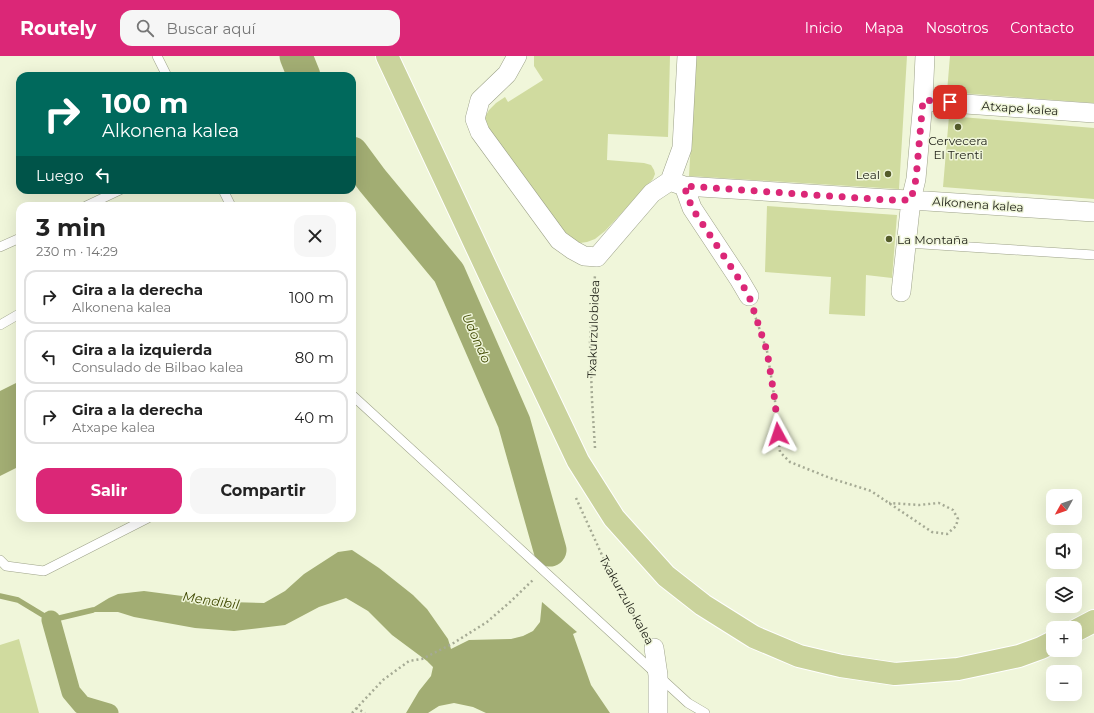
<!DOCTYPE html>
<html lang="es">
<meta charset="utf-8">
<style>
body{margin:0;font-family:Montserrat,sans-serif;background:#f6f6f6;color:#222;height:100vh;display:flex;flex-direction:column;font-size:15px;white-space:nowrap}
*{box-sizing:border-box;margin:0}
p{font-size:13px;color:#767676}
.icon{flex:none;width:22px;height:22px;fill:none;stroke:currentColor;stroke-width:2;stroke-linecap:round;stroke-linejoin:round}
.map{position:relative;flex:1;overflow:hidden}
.sheet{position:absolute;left:16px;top:146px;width:340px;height:320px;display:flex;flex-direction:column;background:#fff;border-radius:12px;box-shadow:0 4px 16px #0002}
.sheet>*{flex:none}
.hud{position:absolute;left:16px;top:16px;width:340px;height:122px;border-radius:12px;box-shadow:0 4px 16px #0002;background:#00695c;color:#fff;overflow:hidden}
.needle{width:26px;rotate:230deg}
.fabs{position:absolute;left:1046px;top:433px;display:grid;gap:8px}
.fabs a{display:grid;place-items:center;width:36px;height:36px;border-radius:8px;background:#fff;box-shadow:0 4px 16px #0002;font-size:20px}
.pin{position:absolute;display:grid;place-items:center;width:34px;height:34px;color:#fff;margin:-17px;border-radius:8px;box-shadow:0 2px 6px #0006}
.me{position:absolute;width:44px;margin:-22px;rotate:355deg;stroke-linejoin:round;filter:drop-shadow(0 0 3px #0008)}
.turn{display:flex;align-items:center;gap:14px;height:84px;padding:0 20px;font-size:18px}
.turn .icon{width:52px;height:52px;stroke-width:2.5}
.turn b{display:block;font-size:28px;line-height:34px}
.then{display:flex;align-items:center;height:38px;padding:0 20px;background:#0003;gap:8px;font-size:15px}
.round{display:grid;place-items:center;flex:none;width:42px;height:42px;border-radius:12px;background:#f6f6f6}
.overview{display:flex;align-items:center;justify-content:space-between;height:68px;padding:0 20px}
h1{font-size:24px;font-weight:700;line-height:30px}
.button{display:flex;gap:8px;margin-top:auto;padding:8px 20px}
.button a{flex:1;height:46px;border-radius:12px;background:#db2777;color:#fff;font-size:16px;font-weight:700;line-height:46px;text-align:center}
.button a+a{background:#f6f6f6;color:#222}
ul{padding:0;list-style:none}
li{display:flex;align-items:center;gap:12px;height:54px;margin:0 8px 6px;padding:0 12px;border:2px solid #e0e0e0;border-radius:12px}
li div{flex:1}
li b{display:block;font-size:15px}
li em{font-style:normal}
header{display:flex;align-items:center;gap:24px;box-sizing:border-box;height:56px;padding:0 20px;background:#db2777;color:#fff}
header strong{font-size:19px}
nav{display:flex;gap:22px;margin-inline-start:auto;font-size:14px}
.search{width:280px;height:36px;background:#f6f6f6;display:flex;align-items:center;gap:10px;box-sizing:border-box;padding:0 14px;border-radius:12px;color:#767676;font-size:15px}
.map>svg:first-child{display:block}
.water{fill:#a2ad73}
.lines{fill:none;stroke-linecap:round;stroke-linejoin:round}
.stream{stroke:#a2ad73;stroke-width:5.5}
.canal{stroke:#a2ad73;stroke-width:19}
.river{stroke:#a2ad73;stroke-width:33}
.building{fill:#d0db9f}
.service-casing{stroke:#9da289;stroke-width:10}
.minor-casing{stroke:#9da289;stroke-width:20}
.primary-casing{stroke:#fff;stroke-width:24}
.path{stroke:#a5aa94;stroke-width:2.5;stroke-dasharray:2 3;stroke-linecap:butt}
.service{stroke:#fff;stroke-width:9}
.minor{stroke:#fff;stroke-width:19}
.primary{stroke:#cad39c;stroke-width:22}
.route{stroke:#db2777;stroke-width:7;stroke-dasharray:0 12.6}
.poi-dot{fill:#545c2a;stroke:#f0f6da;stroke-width:1.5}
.labels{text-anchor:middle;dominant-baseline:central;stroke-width:3;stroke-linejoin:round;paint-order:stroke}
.street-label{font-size:12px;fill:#24261c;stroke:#f0f6da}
.poi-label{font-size:12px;fill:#24261c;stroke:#f0f6da}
.water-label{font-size:13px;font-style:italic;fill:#3f4800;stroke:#f0f6da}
</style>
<header>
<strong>Routely</strong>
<div class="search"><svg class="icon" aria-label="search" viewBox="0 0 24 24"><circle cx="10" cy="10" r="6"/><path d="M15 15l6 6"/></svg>Buscar aquí</div>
<nav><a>Inicio</a><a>Mapa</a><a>Nosotros</a><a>Contacto</a></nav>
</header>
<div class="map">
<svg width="1094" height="657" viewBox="0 0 1094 657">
<rect width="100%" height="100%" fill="#f0f6da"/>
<path class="water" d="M20,325V410L0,420V335Z
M352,494L379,512L413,539L427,553L448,583L451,593L469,584L511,583L523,580L533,575L540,566L542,546L577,576L573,578L591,629L610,657H486L473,651L454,647L439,650L428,657H406L419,635L431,620L433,611L427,605L392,579L368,555L346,542L319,551L285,569L234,575L195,572L134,561L118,556H86L109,542L118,538L144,535L228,546L264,547L285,535L304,518L338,496Z"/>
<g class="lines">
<path class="stream" d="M0,540L18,544L51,564L93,554"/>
<path class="canal" d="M51,564L71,636L82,649L109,657"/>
<path class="river" d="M296,0L304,20
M352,97L372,124L449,217L514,366L550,494"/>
</g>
<path class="building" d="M534,0H670L668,81L608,78L607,104L644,107L651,109L654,114L655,118L653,123L605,175L595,183L587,186L580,187L569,184L489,80L485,61L489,54L496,47L505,41L508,46L543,24L534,10Z
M696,0H907L899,133L689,120Z
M950,0H1094V47L947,36Z
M949,60L1094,72V143L943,131Z
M767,150L897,159L892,222L866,219L865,260L829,258L831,221L765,216Z
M19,583L39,657H0V589Z"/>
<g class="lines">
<defs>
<path id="service" d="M157,0L167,20
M223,134L231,150
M86,150L120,134
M907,187L1094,199
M0,191L20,182
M0,269L19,258
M352,339L688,647L705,657
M0,504L6,510L44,515L148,462"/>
<path id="minor" d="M517,0L507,18L480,44L475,63L480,76L559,184L573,194L584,200L597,201L652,137L670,125
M923,45L1094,57
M670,125L684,130L888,143L911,144L1094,156
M670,125L682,92L687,0
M684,130L692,152L739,223L749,240
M901,236L911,144L916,123L923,45L925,0
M654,592L658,619V657"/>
<path id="primary" d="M387,0L499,239L578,405L614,462L666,520L703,549L754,581L799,600L841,610L895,618L958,613L1019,600L1041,592L1053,586
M1075,575L1094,565"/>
</defs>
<use href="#service" class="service-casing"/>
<use href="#minor" class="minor-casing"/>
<use href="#primary" class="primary-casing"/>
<path class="path" d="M754,257L767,295L775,345L780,396L790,406L830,422L871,435L932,476L947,478L956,470L958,463L953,454L939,447L919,449L889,447
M595,392L592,344L590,285L595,219
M576,442L617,532L645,578
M356,652L365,657
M352,657L383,624L409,605L422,603L452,588L487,566L510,546L534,523"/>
<use href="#service" class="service"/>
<use href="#minor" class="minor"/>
<use href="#primary" class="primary"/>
</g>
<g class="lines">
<path class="route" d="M778,378L775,345L767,295L749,240L739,223L692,152L684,130L888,144H911L916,123L923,44L950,46"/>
</g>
<g class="poi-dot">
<circle cx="958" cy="71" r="4"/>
<circle cx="888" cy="118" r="4"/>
<circle cx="889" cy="183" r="4"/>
</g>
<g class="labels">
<g class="street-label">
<text transform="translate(1020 52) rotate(4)">Atxape kalea</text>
<text transform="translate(978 148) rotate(4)">Alkonena kalea</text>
<text transform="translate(593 273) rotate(-88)">Txakurzulobidea</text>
<text transform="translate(627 544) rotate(61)">Txakurzulo kalea</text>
</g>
<g class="poi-label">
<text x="958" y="84">Cervecera<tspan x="958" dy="14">El Trenti</tspan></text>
<text x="880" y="118" text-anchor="end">Leal</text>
<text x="897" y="183" text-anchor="start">La Montaña</text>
</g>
<g class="water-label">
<text transform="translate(477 282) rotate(66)">Udondo</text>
<text transform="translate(211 544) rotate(9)">Mendibil</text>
</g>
</g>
</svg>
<div class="fabs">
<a><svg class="needle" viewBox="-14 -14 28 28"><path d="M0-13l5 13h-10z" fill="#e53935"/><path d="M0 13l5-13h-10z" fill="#767676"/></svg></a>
<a><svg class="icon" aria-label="sound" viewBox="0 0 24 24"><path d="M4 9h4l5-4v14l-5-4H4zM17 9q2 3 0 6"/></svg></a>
<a><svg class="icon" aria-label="layers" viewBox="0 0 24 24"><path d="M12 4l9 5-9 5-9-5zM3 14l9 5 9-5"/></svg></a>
<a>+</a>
<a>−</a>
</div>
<div class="pin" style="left:950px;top:46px;background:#d93025"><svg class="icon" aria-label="arrive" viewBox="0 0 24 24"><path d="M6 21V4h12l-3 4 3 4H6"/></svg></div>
<svg class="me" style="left:778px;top:378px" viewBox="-20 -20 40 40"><path d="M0-17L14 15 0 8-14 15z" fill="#db2777" stroke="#fff" stroke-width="4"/></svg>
<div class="hud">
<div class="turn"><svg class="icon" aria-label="right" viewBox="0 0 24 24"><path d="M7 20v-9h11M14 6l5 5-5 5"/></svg><div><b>100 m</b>Alkonena kalea</div></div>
<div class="then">Luego<svg class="icon" aria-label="left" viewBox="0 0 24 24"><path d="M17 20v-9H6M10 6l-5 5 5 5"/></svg></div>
</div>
<section class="sheet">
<div class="overview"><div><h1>3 min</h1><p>230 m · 14:29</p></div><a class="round"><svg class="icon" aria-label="close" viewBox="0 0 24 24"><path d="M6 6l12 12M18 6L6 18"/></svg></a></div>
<ul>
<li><svg class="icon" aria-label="right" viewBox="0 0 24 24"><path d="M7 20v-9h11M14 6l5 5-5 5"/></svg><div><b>Gira a la derecha</b><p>Alkonena kalea</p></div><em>100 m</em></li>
<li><svg class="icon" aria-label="left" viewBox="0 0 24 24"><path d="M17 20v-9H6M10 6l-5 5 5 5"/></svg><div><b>Gira a la izquierda</b><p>Consulado de Bilbao kalea</p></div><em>80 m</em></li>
<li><svg class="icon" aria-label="right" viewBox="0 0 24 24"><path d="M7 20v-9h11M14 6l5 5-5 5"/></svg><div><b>Gira a la derecha</b><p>Atxape kalea</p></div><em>40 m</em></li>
</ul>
<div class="button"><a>Salir</a><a>Compartir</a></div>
</section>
</div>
